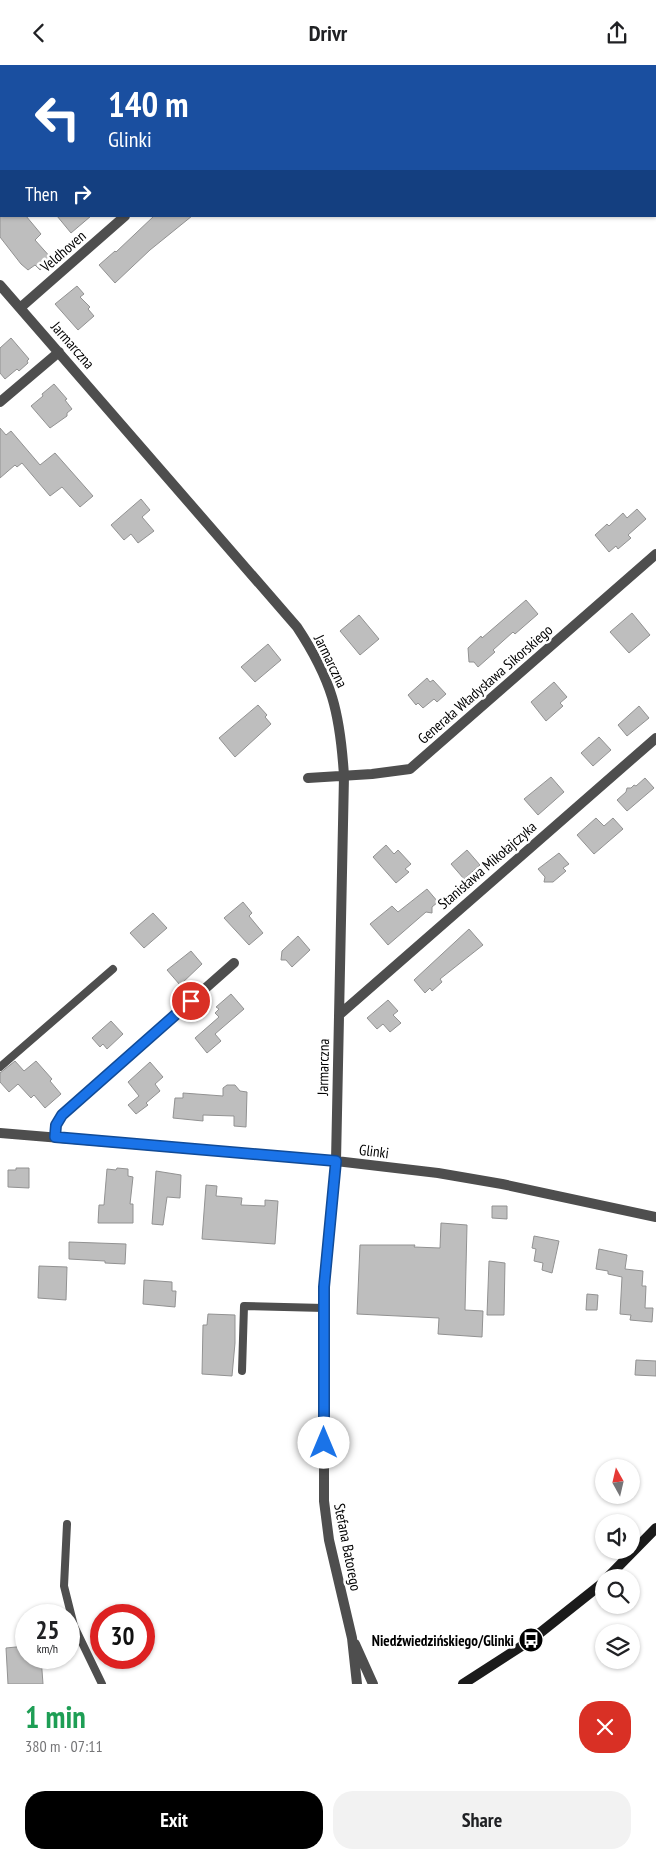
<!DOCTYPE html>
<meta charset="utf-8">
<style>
body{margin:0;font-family:"PT Sans Narrow",sans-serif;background:#f2f2f2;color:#202124;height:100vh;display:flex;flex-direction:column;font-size:19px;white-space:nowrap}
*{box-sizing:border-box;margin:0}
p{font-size:16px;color:#757577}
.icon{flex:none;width:28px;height:28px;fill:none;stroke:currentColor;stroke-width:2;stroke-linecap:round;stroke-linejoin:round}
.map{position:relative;height:1619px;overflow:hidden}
.panel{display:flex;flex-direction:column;background:#fff;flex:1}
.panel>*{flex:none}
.hud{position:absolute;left:0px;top:0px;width:656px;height:152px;box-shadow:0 1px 4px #0004;background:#1a4fa0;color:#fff;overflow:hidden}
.needle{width:32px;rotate:352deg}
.fabs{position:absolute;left:595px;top:1394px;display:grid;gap:10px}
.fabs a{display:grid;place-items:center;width:45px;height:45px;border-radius:50%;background:#fff;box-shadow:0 1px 4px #0004;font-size:25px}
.speed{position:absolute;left:15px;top:1539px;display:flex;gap:10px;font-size:25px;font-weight:700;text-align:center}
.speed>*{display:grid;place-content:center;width:65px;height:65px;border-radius:50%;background:#fff;box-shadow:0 1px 4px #0004;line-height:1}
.speed small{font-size:12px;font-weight:400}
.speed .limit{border:8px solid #d22;background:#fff;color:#111}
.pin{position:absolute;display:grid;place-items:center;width:42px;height:42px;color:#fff;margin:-21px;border:2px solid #fff;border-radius:50%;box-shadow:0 1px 5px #0007}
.me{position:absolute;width:55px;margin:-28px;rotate:0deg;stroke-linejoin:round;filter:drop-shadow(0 0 4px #0008)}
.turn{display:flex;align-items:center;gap:18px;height:105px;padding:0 25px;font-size:22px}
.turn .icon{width:65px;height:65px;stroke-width:2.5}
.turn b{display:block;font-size:35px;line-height:42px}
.then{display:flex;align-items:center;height:48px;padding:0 25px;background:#0003;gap:10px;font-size:19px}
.round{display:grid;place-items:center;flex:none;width:52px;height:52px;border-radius:20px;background:#f2f2f2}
.overview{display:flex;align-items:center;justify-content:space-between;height:85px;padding:0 25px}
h1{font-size:30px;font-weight:700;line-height:38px;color:#1e9e55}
.button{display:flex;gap:10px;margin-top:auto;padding:10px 25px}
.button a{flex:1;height:58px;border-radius:20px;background:#000;color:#fff;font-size:20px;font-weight:700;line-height:58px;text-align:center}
.button a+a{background:#f2f2f2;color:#202124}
header{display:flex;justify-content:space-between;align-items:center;height:65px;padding:0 25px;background:#fff;font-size:22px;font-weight:700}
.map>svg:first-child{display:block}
.garden{fill:url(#garden-furrows)}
.building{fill:#bebebe;stroke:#929292}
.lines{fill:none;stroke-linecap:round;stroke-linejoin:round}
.service{stroke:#4e4e4e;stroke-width:8}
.minor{stroke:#4e4e4e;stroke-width:10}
.secondary{stroke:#1b1b1b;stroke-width:10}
.route-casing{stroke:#114b97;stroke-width:12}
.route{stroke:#1a73e8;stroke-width:9}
.labels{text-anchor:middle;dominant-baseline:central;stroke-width:5;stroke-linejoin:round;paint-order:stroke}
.street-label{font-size:15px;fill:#000;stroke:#fff}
.poi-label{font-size:15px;font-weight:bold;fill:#000;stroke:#fff;text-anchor:end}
</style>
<header><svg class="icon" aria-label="back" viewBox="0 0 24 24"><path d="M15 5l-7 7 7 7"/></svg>Drivr<svg class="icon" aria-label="share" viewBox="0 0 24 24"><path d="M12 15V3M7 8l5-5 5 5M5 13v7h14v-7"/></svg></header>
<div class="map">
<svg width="656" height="1619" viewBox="0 0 656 1619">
<defs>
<pattern id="garden-furrows" width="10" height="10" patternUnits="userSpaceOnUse" patternTransform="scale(1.25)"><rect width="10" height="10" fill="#d5d5d5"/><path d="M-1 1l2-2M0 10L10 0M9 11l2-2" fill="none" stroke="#b5b5b5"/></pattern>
</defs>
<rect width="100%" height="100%" fill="#fff"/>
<path class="garden" d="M139,0H425L140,1Z"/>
<path class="building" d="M0,151H26L41,169L35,175L52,194L40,205L35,200L28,205L21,199L0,172Z
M57,151H91L71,168Z
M154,151H192L150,185L115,218L99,200L115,186L116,187Z
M77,221L84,229L80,232L90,242L88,244L94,251L78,265L55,239Z
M11,273L29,294L27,296L28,298L19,306L17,304L5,314L0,308V283Z
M54,319L67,334L65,335L72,344L67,348V351L50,363L31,341L43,331L42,329Z
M0,363L6,370L11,366L40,400L55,388L93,431L80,442L62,422L50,431L22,398L17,402L15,400L0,413Z
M141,434L150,445L142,452L154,466L138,478L131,469L124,475L111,460Z
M637,444L646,454L628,470L631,473L618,484L616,481L609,487L595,470L607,459L609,461L623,448L627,453Z
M526,535L538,549L515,569L513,567L493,585L495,587L478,602L474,597H469L468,583L481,571L482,573Z
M632,548L650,570L629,588L610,567Z
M359,550L379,574L360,590L340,566Z
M268,579L281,595L255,617L241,602Z
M427,613L430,617L433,615L446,629L437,637L434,634L423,643L418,638L416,640L408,630Z
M554,617L567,632L560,638L563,641L546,656L531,637Z
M258,640L267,650L265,652L271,659L235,692L219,673Z
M639,641L649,653L627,671L618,660Z
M599,672L611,685L593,701L581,688Z
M551,712L564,727L538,750L524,734Z
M645,713L654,723L627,746L617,735L626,727L627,723H631L634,720L636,721Z
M596,753L604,761L613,753L623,764L594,789L577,770Z
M386,780L394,789L398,785L411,799L405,804L409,807L396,818L373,792Z
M467,785L480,800L464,814L451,799Z
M559,788L569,799L563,803L566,806L553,817H544L545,812L538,804Z
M427,824L438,837L432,842V848L426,847L388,880L370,859L392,841L398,847Z
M243,837L252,848L249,851L263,868L249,880L224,853Z
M153,848L167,863L144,883L130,868Z
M469,864L483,880L440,914L442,917L432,926L430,923L425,928L414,915Z
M298,871L310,885L292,902L286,895H281L282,886Z
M191,886L202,899L180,920L167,905Z
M231,929L244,944L215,969L221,976L207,988L195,973L219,952L215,948L219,944L216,942Z
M388,935L398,946L393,950L401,958L390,967L383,959L377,964L367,953Z
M111,956L123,969L107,984L103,979L100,982L92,973Z
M15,996L24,1006L36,996L52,1014L50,1016L61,1029L45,1043L34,1030L31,1033L18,1019L9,1027L0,1017V1008Z
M150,997L163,1012L155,1019L160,1026L146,1038L148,1040L136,1049L128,1040L139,1031L128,1017Z
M227,1020H235L240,1026L247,1027L246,1062L234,1061V1051L203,1050V1056L173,1053L175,1033H183V1028L223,1031V1023Z
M16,1103H29V1123L8,1122V1105H16Z
M117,1103L128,1104V1111L133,1112L130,1139H133V1158H98L99,1140H104L107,1104L116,1105Z
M156,1106L181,1110L180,1133L167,1132L163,1160L152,1159Z
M206,1120L217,1121L216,1131L242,1133L241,1140L265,1141V1135L278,1136L275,1179L202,1174Z
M492,1141H507V1154L492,1153Z
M441,1158L467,1160L465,1245L483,1246L482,1272L438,1269L439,1253L357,1249L360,1180H415L414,1182L440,1183Z
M534,1171L559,1176L552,1208L542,1205L543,1198L534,1196L536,1184L532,1183Z
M69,1177L126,1179L125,1199L105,1198V1196L69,1194Z
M599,1184L627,1190L625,1204L643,1206L642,1221H646L645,1243H653L652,1257L630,1255L631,1250L620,1249L622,1212L608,1209V1206L596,1204Z
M489,1196L505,1198L504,1250H487Z
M39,1201L67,1202L66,1235L38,1233Z
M144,1215L172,1217V1226H176L175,1242L143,1239Z
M587,1229L598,1230L597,1245H586Z
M208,1249L235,1250V1278L232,1311L202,1309L203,1260H207Z
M636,1295L656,1296V1311L635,1310Z
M26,1581V1592H41L43,1619H8L6,1583Z"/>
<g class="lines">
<path class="service" d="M0,1002L113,904
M242,1306L244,1241L324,1243
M67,1459L64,1521L74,1561L102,1619"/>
<path class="minor" d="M87,1L88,0
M0,77L1,76
M0,220L297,562C332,615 340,647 344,711L336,1096L324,1222V1436L329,1475L352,1573L357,1619
M20,243L125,151
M0,337L59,287
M308,713L372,709L410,704L656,489
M339,950L656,673
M0,1068L336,1096L438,1108L502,1119L656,1152
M55,1072L56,1060L62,1050L234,898
M355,1579L373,1619"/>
<path class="secondary" d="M608,1512L656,1463
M463,1619L531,1575L604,1517"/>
</g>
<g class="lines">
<defs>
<path id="route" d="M191,936L62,1050L56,1060L55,1072L336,1096L324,1222V1378"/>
</defs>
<use href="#route" class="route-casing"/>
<use href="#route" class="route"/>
</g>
<defs>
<symbol id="bus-disc" viewBox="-11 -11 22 22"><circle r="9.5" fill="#000" stroke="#fff"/><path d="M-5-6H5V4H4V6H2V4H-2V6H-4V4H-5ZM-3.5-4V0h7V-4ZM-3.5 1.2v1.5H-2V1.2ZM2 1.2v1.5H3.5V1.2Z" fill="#fff"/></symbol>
</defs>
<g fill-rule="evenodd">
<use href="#bus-disc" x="517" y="1561" width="28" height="28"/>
</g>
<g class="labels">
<g class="street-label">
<text transform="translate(63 186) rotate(-41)">Veldhoven</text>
<text transform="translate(73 280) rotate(49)">Jarmarczna</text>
<text transform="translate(331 596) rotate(64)">Jarmarczna</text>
<text transform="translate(485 619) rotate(-41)">Generała Władysława Sikorskiego</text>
<text transform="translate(487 800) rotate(-41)">Stanisława Mikołajczyka</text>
<text transform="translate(323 1002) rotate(-89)">Jarmarczna</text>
<text transform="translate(374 1086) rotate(7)">Glinki</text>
<text transform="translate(348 1482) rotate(79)">Stefana Batorego</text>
</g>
<g class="poi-label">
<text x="514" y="1575">Niedźwiedzińskiego/Glinki</text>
</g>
</g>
</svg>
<div class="fabs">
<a><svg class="needle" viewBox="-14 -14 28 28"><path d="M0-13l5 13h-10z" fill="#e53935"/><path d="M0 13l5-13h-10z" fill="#757577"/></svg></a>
<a><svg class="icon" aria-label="sound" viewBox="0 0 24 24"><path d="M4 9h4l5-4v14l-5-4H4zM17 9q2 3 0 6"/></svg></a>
<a><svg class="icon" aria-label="search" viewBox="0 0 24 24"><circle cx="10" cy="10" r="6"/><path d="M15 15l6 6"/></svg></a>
<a><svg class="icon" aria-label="layers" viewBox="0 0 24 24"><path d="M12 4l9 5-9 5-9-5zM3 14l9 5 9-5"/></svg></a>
</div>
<div class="speed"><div>25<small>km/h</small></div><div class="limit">30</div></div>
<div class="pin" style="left:191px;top:936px;background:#d93025"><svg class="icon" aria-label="arrive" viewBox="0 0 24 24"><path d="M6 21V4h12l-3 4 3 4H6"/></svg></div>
<svg class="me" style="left:324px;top:1378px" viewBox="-20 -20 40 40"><circle r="19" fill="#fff"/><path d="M0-13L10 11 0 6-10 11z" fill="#1a73e8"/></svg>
<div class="hud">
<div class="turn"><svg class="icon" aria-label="left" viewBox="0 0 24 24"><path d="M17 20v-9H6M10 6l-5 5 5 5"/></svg><div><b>140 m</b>Glinki</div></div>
<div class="then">Then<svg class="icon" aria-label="right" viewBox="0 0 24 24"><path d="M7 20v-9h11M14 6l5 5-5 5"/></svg></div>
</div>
</div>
<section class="panel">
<div class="overview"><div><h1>1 min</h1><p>380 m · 07:11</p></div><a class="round" style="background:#d93025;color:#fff"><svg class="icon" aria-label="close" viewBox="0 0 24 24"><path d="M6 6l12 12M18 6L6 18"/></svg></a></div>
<div class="button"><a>Exit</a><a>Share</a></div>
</section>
